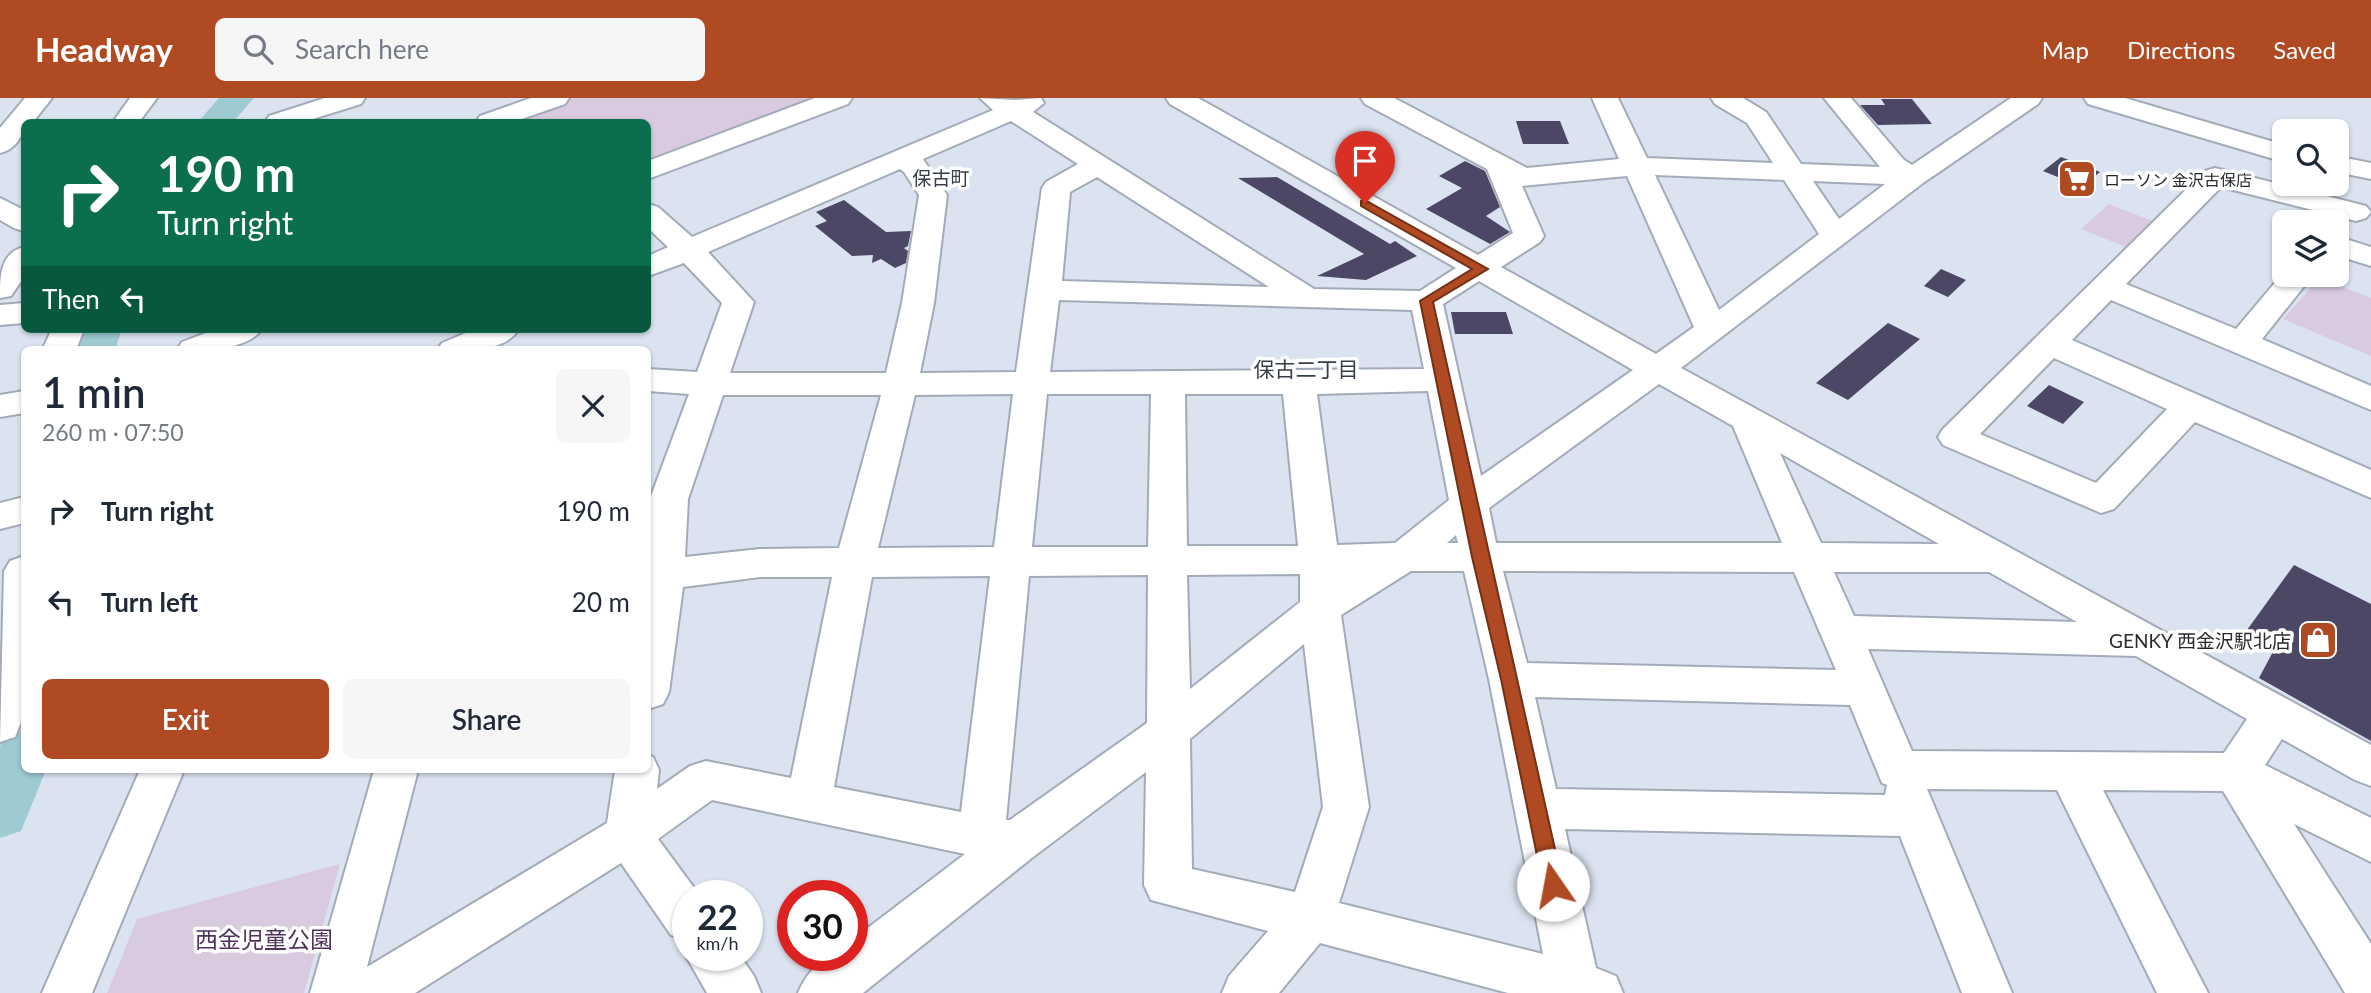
<!DOCTYPE html>
<meta charset="utf-8">
<style>
body{margin:0;font-family:Lato,"Noto Sans JP",sans-serif;background:#f6f6f7;color:#1f2937;height:100vh;display:flex;flex-direction:column;font-size:26px;white-space:nowrap}
*{box-sizing:border-box;margin:0}
p{font-size:23px;color:#747a83}
.icon{flex:none;width:38px;height:38px;fill:none;stroke:currentColor;stroke-width:2;stroke-linecap:round;stroke-linejoin:round}
.map{position:relative;flex:1;overflow:hidden}
.panel{position:absolute;left:21px;top:248px;width:630px;height:427px;display:flex;flex-direction:column;background:#fff;border-radius:10px;box-shadow:0 2px 5px #0004}
.panel>*{flex:none}
.hud{position:absolute;left:21px;top:21px;width:630px;height:214px;border-radius:10px;box-shadow:0 2px 5px #0004;background:#0b6e4f;color:#fff;overflow:hidden}
.tools{position:absolute;left:2272px;top:21px;display:grid;gap:14px}
.tools a{display:grid;place-items:center;width:77px;height:77px;border-radius:10px;background:#fff;box-shadow:0 2px 5px #0004;font-size:35px}
.speed{position:absolute;left:672px;top:782px;display:flex;gap:14px;font-size:35px;font-weight:700;text-align:center}
.speed>*{display:grid;place-content:center;width:91px;height:91px;border-radius:50%;background:#fff;box-shadow:0 2px 5px #0004;line-height:1}
.speed small{font-size:18px;font-weight:400}
.speed .limit{border:10px solid #d22;background:#fff;color:#111}
.pin{position:absolute;display:grid;place-items:center;width:60px;height:60px;color:#fff;margin:-72px -30px;border-radius:50% 50% 50% 0;rotate:-45deg;box-shadow:0 0 7px #0007}
.pin .icon{rotate:45deg}
.me{position:absolute;width:77px;margin:-38px;rotate:348deg;stroke-linejoin:round;filter:drop-shadow(0 0 5px #0008)}
.turn{display:flex;align-items:center;gap:24px;height:147px;padding:0 21px;font-size:32px}
.turn .icon{width:91px;height:91px;stroke-width:2.5}
.turn b{display:block;font-size:49px;line-height:60px}
.then{display:flex;align-items:center;height:66px;padding:0 21px;background:#0003;gap:14px;font-size:26px}
.round{display:grid;place-items:center;flex:none;width:74px;height:74px;border-radius:10px;background:#f6f6f7}
.overview{display:flex;align-items:center;justify-content:space-between;height:119px;padding:0 21px}
h1{font-size:42px;font-weight:600;line-height:52px}
.button{display:flex;gap:14px;margin-top:auto;padding:14px 21px}
.button a{flex:1;height:80px;border-radius:10px;background:#b04a22;color:#fff;font-size:28px;font-weight:600;line-height:80px;text-align:center}
.button a+a{background:#f6f6f7;color:#1f2937}
ul{padding:0;list-style:none}
li{display:flex;align-items:center;gap:21px;height:91px;padding:0 21px}
li div{flex:1}
li b{display:block;font-size:26px}
li em{font-style:normal}
header{display:flex;align-items:center;gap:42px;box-sizing:border-box;height:98px;padding:0 35px;background:#b04a22;color:#fff}
header strong{font-size:33px}
nav{display:flex;gap:38px;margin-inline-start:auto;font-size:24px}
.search{width:490px;height:63px;background:#f6f6f7;display:flex;align-items:center;gap:18px;box-sizing:border-box;padding:0 24px;border-radius:10px;color:#747a83;font-size:26px}
.map>svg:first-child{display:block}
.green{fill:#d9cadf}
.lines{fill:none;stroke-linecap:round;stroke-linejoin:round}
.river{fill:#9ecbd1;fill-rule:evenodd}
.building{fill:#4b4764}
.minor-casing{stroke:#a3abb8;stroke-width:4}
.minor{fill:#fff;fill-rule:evenodd}
.route{fill:#b04a22;stroke:#723016;stroke-width:2}
.labels{text-anchor:middle;dominant-baseline:central;stroke-width:7;stroke-linejoin:round;paint-order:stroke}
.far-poi-label{font-size:16px;fill:#26292e;stroke:#fff;text-anchor:start}
.far-quarter-label{font-size:19px;fill:#383e49;stroke:#fff}
.poi-label{font-size:19px;fill:#26292e;stroke:#fff;text-anchor:end}
.neighbourhood-label{font-size:21px;fill:#383e49;stroke:#fff}
.near-park-label{font-size:23px;fill:#51325c;stroke:#fff}
</style>
<header>
<strong>Headway</strong>
<div class="search"><svg class="icon" aria-label="search" viewBox="0 0 24 24"><circle cx="10" cy="10" r="6"/><path d="M15 15l6 6"/></svg>Search here</div>
<nav><a>Map</a><a>Directions</a><a>Saved</a></nav>
</header>
<div class="map">
<svg width="2371" height="895" viewBox="0 0 2371 895">
<rect width="100%" height="100%" fill="#dbe3f1"/>
<path class="green" d="M573,0H818L648,66V24H506Z
M2109,106L2160,126L2133,152L2081,131Z
M2320,180L2371,200V258L2283,221Z
M340,766L304,895H107L137,821Z"/>
<g class="lines">
<path class="river" d="M219,0H254L233,24H198Z
M80,231H122L115,252H73Z
M24,632V672H46L21,733L0,740V648L4,639Z"/>
</g>
<path class="building" d="M1881,1H1912L1932,26L1878,27L1860,7H1885Z
M1516,23H1560L1569,46H1523Z
M2061,59L2100,74L2082,89L2043,73Z
M1465,63L1485,73L1500,109L1486,118L1510,134L1490,146L1426,111L1462,90L1439,78Z
M1277,79L1390,146L1395,143L1417,158L1366,182L1317,178L1364,156L1238,80Z
M844,102L886,134L911,133L908,148L904,150L908,153L906,165L895,170L881,161L872,165L873,157L852,158L815,128L827,123L816,114Z
M1941,171L1966,182L1948,199L1924,188Z
M1451,214H1506L1513,236H1455Z
M1888,225L1920,241L1848,302L1816,285Z
M2049,287L2084,304L2063,326L2027,308Z
M2294,467L2371,506V643L2259,580L2276,548L2247,532Z"/>
<g class="lines">
<defs>
<path id="minor" d="M25,0H52L33,24H24C24,39 14,52 0,55V30Z
M130,0H157L139,24H113Z
M325,0H365L361,6L303,24H265L269,18Z
M531,0H569L565,6L513,24H476L480,18Z
M815,0H852L848,6L648,81V63Z
M980,0L1015,2L1041,0L1044,5L1033,14L1314,191L1420,193L1456,170L1170,6L1166,0H1198L1478,157L1513,135L1487,71L1365,6L1361,0H1394L1527,70L1619,61L1592,0H1618L1647,60L1773,65L1747,25L1715,6L1711,0H1743L1766,14L1801,66L1880,69L1824,0H1851L1904,62L1912,67L2011,0H2042L2038,6L1923,85L1681,270L2371,647V688L2355,682L2282,641L2265,667L2371,720V764L2294,726L2371,846V895H2345L2223,693L2103,692L2208,895H2157L2057,692L1927,691L2012,895H1962L1900,738L1565,731L1596,870L1616,878L1623,895H1508L1320,845L1279,895H1222L1229,878L1268,833L1151,802L1144,787L1146,674L1033,759L863,895H798C809,869 824,858 852,858V842L965,756L712,702L658,741L700,798H688V843L671,837L621,765L415,895H310L374,672H418L367,869L607,725L615,672H648V657L653,659L659,672L657,691L690,668L706,663L791,680L832,479H760L683,489L669,594L663,606L648,611V444L650,401L689,296L648,293V271L697,274L722,205L684,165L648,178V158L668,149L648,130V106L658,109L692,139L993,12ZM1011,23L1078,66L1046,84L1042,90L1016,274L920,275L934,205L947,97L923,61ZM900,71L904,74L919,97L902,205L886,275H730L754,204L708,154ZM1655,77L1784,82L1819,136L1719,212ZM1627,78L1694,229L1656,256L1501,169L1540,144L1544,138L1522,88ZM1097,79L1269,189L1062,183L1070,94ZM1813,83L1885,86L1839,121ZM1479,183L1633,272L1481,378L1443,206ZM1059,202L1412,212L1424,271L1050,274ZM1659,286L1733,328L1782,445H1496L1489,410ZM1428,293L1449,402L1395,445L1337,447L1317,296ZM1013,296L994,449L878,450L915,297ZM1047,296H1151L1148,449H1032ZM1185,296H1283L1298,448H1187ZM723,297H881L839,450L760,451L685,459L688,401ZM1780,355L1939,446L1821,445ZM1456,437L1458,445H1447ZM1411,473H1464L1489,581L1543,856L1339,805L1369,709L1341,517ZM1503,473L1794,474L1836,572L1527,565ZM1834,474H1989L2077,524L1854,518ZM1300,476V504L1190,591L1187,477ZM1148,477L1147,625L1010,722H1006L1029,478ZM990,478L961,714L834,689L872,479ZM1304,546L1323,709L1295,794L1192,771L1190,641ZM1868,551L2136,558L2247,621L2224,655L1912,653ZM1535,599L1850,607L1882,685L1887,687L1885,697L1556,691Z
M2084,0H2125L2284,47V64L2088,6Z
M2336,58L2371,65V81L2336,74Z
M2215,70L2366,108L2371,114L2366,120L2356,123L2221,89L2126,186L2236,231L2284,174V177H2313L2262,241L2371,288V312L2111,202L2072,242L2371,372V400L2195,324L2114,411L2101,415L1943,347L1938,339L1943,331L2205,73ZM2054,260L2167,311L2096,385L1980,336Z
M0,100L24,112V133L14,130L0,122Z
M2336,138L2371,149V168L2336,157Z
M24,149V179L11,198L0,200C0,178 0,155 24,149Z
M24,205V225L0,227V207Z
M52,231H84L76,252H42Z
M216,231H262C248,252 200,255 177,251L182,244Z
M475,231H519C503,256 464,252 437,252L442,245Z
M24,293V315L0,319V297Z
M24,399V425L0,431V405Z
M24,458V617L15,639L0,644L4,473L10,463Z
M140,672H184L92,895H42Z
M688,854V858H740L754,878L761,895H707L686,858Z"/>
</defs>
<use href="#minor" class="minor-casing"/>
<use href="#minor" class="minor"/>
</g>
<path class="route" d="M1365,102L1488,171L1433,204C1475,399 1521,592 1563,787L1560,793L1553,796L1546,793L1543,787L1501,581L1472,459L1420,203L1472,171L1361,108V103Z"/>
<defs>
<symbol id="supermarket-square" viewBox="-11 -11 22 22"><rect x="-9" y="-9" width="18" height="18" rx="4" fill="#b04a22" stroke="#fff"/><path d="M-6-5.5h2.5l.6 2H6L4.5 2H-2.5L-4.4-4H-6ZM-1.5 3.2a1.3 1.3 0 1 0 .1 0ZM3 3.2a1.3 1.3 0 1 0 .1 0Z" fill="#fff"/></symbol>
<symbol id="shop-square" viewBox="-11 -11 22 22"><rect x="-9" y="-9" width="18" height="18" rx="4" fill="#b04a22" stroke="#fff"/><path d="M-5-2.5h2.3a2.7 3.5 0 0 1 5.4 0H5L5.5 6h-11ZM-1.5-2.5h3a1.5 2.3 0 0 0-3 0Z" fill="#fff"/></symbol>
</defs>
<g fill-rule="evenodd">
<use href="#supermarket-square" x="2055" y="59" width="44" height="44"/>
<use href="#shop-square" x="2296" y="520" width="44" height="44"/>
</g>
<g class="labels">
<g class="far-poi-label">
<text x="2104" y="81">ローソン 金沢古保店</text>
</g>
<g class="far-quarter-label">
<text x="941" y="79">保古町</text>
</g>
<g class="poi-label">
<text x="2291" y="542">GENKY 西金沢駅北店</text>
</g>
<g class="neighbourhood-label">
<text x="1306" y="270">保古二丁目</text>
</g>
<g class="near-park-label">
<text x="264" y="841">西金児童公園</text>
</g>
</g>
</svg>
<div class="tools">
<a><svg class="icon" aria-label="search" viewBox="0 0 24 24"><circle cx="10" cy="10" r="6"/><path d="M15 15l6 6"/></svg></a>
<a><svg class="icon" aria-label="layers" viewBox="0 0 24 24"><path d="M12 4l9 5-9 5-9-5zM3 14l9 5 9-5"/></svg></a>
</div>
<div class="speed"><div>22<small>km/h</small></div><div class="limit">30</div></div>
<div class="pin" style="left:1365px;top:105px;background:#d93025"><svg class="icon" aria-label="arrive" viewBox="0 0 24 24"><path d="M6 21V4h12l-3 4 3 4H6"/></svg></div>
<svg class="me" style="left:1553px;top:787px" viewBox="-20 -20 40 40"><circle r="19" fill="#fff"/><path d="M0-13L10 11 0 6-10 11z" fill="#b04a22"/></svg>
<div class="hud">
<div class="turn"><svg class="icon" aria-label="right" viewBox="0 0 24 24"><path d="M7 20v-9h11M14 6l5 5-5 5"/></svg><div><b>190 m</b>Turn right</div></div>
<div class="then">Then<svg class="icon" aria-label="left" viewBox="0 0 24 24"><path d="M17 20v-9H6M10 6l-5 5 5 5"/></svg></div>
</div>
<section class="panel">
<div class="overview"><div><h1>1 min</h1><p>260 m · 07:50</p></div><a class="round"><svg class="icon" aria-label="close" viewBox="0 0 24 24"><path d="M6 6l12 12M18 6L6 18"/></svg></a></div>
<ul>
<li><svg class="icon" aria-label="right" viewBox="0 0 24 24"><path d="M7 20v-9h11M14 6l5 5-5 5"/></svg><div><b>Turn right</b></div><em>190 m</em></li>
<li><svg class="icon" aria-label="left" viewBox="0 0 24 24"><path d="M17 20v-9H6M10 6l-5 5 5 5"/></svg><div><b>Turn left</b></div><em>20 m</em></li>
</ul>
<div class="button"><a>Exit</a><a>Share</a></div>
</section>
</div>
